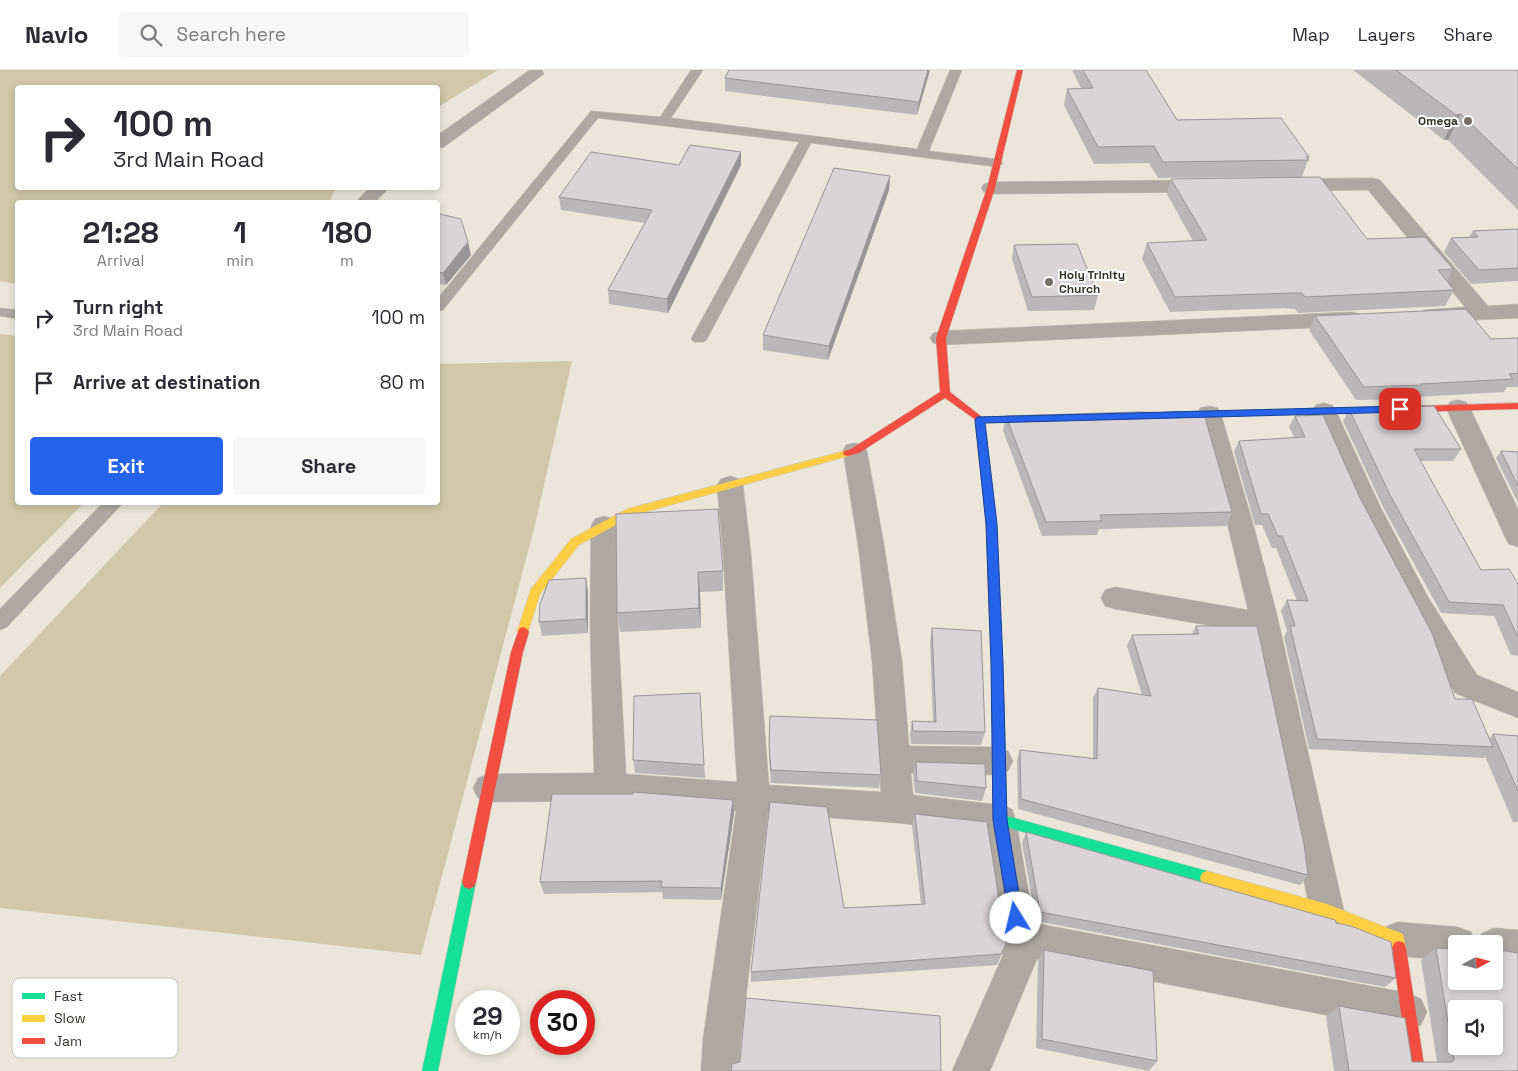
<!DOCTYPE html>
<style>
body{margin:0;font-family:"Space Grotesk",sans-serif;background:#f7f7f7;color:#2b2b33;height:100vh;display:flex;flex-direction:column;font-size:19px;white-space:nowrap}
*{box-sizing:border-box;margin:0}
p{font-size:16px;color:#7c7c81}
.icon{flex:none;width:28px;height:28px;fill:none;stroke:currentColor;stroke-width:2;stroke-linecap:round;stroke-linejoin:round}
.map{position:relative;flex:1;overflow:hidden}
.sheet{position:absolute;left:15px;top:130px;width:425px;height:305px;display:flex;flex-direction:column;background:#fff;border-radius:5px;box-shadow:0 2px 8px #0003}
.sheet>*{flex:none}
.top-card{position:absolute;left:15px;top:15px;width:425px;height:105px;border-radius:5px;box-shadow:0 2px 8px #0003;background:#fff;color:#2b2b33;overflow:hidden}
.needle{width:32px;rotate:83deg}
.fabs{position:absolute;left:1448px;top:865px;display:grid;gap:10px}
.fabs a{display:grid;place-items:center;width:55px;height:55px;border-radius:5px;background:#fff;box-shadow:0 2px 8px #0003;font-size:25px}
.speed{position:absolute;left:455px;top:920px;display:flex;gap:10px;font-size:25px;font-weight:700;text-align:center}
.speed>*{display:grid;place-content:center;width:65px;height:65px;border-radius:50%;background:#fff;box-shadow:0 2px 8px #0003;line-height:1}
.speed small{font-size:12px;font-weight:400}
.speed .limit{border:8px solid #d22;background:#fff;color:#111}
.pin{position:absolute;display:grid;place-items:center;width:42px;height:42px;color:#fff;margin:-21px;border-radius:10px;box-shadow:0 2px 8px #0006}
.me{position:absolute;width:55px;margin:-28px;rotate:351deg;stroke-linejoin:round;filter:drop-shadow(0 0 4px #0008)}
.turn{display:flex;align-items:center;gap:18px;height:105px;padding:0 15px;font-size:22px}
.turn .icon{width:65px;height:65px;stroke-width:2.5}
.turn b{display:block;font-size:35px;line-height:42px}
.eta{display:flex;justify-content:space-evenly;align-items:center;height:85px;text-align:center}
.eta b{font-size:30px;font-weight:700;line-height:35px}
.action{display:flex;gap:10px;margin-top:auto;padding:10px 15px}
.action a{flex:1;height:58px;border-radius:5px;background:#2563eb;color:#fff;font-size:20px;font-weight:700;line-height:58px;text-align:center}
.action a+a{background:#f7f7f7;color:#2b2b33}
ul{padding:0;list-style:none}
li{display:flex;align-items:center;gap:15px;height:65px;padding:0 15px}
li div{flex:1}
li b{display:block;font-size:19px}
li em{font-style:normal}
header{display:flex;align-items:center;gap:30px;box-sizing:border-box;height:70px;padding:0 25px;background:#fff;border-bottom:1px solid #e1e1e2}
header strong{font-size:24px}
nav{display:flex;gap:28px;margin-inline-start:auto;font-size:18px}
.search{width:350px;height:45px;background:#f7f7f7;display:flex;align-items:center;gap:12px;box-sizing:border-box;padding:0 18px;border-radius:5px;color:#7c7c81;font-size:19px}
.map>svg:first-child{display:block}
.forest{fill:#d2c7aa}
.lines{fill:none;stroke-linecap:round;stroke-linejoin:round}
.lane-casing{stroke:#c5c1b7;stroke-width:1}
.street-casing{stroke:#c5c1b7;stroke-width:1}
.fast-casing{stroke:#c5c1b7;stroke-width:1}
.slow-casing{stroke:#c5c1b7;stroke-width:1}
.jam-casing{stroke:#c5c1b7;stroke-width:1}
.lane{fill:#afa8a2;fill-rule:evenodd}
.street{fill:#afa8a2;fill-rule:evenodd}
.fast{fill:#16e098;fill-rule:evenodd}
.slow{fill:#ffcf43;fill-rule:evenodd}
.jam{fill:#f24e42;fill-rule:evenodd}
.wall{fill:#bbb6b8}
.shaded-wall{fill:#999496}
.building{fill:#dad4d6;stroke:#999496;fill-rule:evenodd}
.route{fill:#2563eb;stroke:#184099}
.poi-dot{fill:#747066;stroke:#fff;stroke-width:2}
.labels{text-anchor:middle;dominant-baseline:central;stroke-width:4;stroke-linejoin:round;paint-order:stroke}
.far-poi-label{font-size:12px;font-weight:bold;fill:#343128;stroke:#fff;text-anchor:end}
.key{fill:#fff;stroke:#c2c1be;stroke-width:1}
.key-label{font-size:14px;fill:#343128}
</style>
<header>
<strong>Navio</strong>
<div class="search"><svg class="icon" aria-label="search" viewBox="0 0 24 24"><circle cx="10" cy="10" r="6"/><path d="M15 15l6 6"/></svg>Search here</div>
<nav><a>Map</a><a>Layers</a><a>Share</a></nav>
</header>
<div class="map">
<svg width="1518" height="1001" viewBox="0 0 1518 1001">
<rect width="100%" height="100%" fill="#ebe6d9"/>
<path class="forest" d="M0,0H498L438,37V18H18V118H336L329,132H18L17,214L0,211Z
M0,264L17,266L18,432L84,433L0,518Z
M572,291L535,455L421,885L0,838V606L163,433L438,432V294Z"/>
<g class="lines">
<defs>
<path id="lane" d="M691,0H703L671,48L917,79L950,0H962L929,81L997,89L1003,93L997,97L811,73L707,269L704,272H694L691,269L799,72L598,48L443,240L438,241V228L591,41L660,47Z
M0,238L18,240V249L0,246Z
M104,432H124L7,557L0,560V539Z"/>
<path id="street" d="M530,0H542L544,4L444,77L438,78V65Z
M1373,108L1380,110L1488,236L1518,234V248L1432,252L1424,250L1421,245L1424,240L1465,237L1368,120L1288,121L1281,119L1278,115L1281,111L1288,109Z
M1207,110L1214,112L1217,116L1214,120L1207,122L991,124L984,122L981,118L984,114L991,112Z
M369,118H389L375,132H356Z
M1352,242L1360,244L1363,249L1360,254L1352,256L941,275L933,273L930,268L933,263L941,261Z
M1458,330L1466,332L1470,338L1518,439V477L1509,474L1505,467L1446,338L1450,332Z
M1324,333L1332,335L1336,341L1381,438L1428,527L1477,605L1518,622V648L1455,623L1408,542L1355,438L1312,341L1316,335Z
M1209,336L1218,338L1221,344L1254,457L1277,545L1344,841L1339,853L1327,858L1315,853L1310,841L1252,563L1115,539L1105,536L1101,528L1105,520L1115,517L1248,540L1228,457L1197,344L1200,338Z
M855,373L864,375L867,381L884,475L902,591L909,676L997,677L1008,681L1013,691L1008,701L997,705L911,703L913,725L1000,735L1012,739L1016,750L1034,853L1408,923L1421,929L1427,942L1421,955L1408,961L1037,889L990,1001H952L1003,885L985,763L898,753L768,743L741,969L739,1001H701L703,969L736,741L611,731L489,732L478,728L473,718L478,708L489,704L594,703L590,556L591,456L595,449L604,446L613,449L617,456L618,556L626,704L737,712L723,484L717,415L721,409L730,406L739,409L743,415L751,484L769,715L881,722L872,591L858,475L843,381L846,375Z
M1398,852L1458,857L1471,862L1476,874H1456V891L1398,886L1385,881L1380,869L1385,857Z
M1494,858L1518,860V896L1494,893V874H1477L1481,864Z"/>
<path id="fast" d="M1378,337L1383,340L1381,342L1165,348L1160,345L1165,342Z
M998,622L1002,623L1004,627L1007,746L1207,801L1212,803L1214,808L1212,813L1207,815L995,754L993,750L992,627L994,623Z
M469,805L474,807L476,812L438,1001H422L462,812L464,807Z"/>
<path id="slow" d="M980,347L985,350L996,454L1004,627L1002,631L998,632L994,631L992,627L986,454L975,350Z
M848,380L852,381L853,383L852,385L634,445L579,475L540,524L527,565H519L517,562L531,519L571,469L627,439Z
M1207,801L1327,834L1403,864L1406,878L1404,883L1399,885L1394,883L1391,873L1327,848L1207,815L1202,813L1200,808L1202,803Z"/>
<path id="jam" d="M1017,0H1023L995,118L946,268L950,322L982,347L1044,345L1049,348L1044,351L980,353L945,328L859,383L848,386L844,385L843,383L844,381L851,379L940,322L936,268L987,118Z
M1518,333V339L1378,343L1373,340L1378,337Z
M523,557L527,559L529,562L523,582L476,812L474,817L469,819L464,817L462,812L511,582L519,559Z
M1399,871L1404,873L1406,878L1425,1001H1409L1392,878L1394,873Z"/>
</defs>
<use href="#lane" class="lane-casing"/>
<use href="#street" class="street-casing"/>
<use href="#fast" class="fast-casing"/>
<use href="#slow" class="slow-casing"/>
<use href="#jam" class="jam-casing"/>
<use href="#lane" class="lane"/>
<use href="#street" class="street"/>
<use href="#fast" class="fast"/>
<use href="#slow" class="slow"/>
<use href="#jam" class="jam"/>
</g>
<path class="wall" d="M930,0L917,45L725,21V8Z
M1072,0H1146L1177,50L1309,87L1302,107L1158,108L1149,93L1094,94L1064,35L1067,19L1081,18Z
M1353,0H1518V140L1448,70H1444Z
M679,95H741L668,243L609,234L608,220L645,153L561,140L559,127Z
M1171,109L1367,169L1453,199L1447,211L1454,220L1445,236L1298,243L1295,239L1284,238L1170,242L1142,189L1147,173L1193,171L1167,124Z
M889,120L828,290L763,280V265Z
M438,145L471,185L446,215L438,214Z
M1518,159V211L1471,214L1444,182L1451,168L1469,167L1473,161Z
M1014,175L1098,225L1094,240L1028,241L1012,189Z
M1315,246L1491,269L1518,268V317H1507L1504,322L1415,327L1414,329L1356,330L1309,260Z
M1349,339L1461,379L1453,391H1420L1481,500L1518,514V586L1511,585L1494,546L1441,543L1383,437L1343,351Z
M1006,346L1232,442L1226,456L1099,459L1097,465L1042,466L1003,360Z
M1295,346L1360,428L1455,629L1490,669L1493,664L1518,666V752H1513L1485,686L1484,688L1309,679L1284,567L1287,561L1281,541L1287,530L1297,531L1276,478H1272L1262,455H1255L1234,382L1239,371L1295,368L1289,357Z
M1501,381L1518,382V433L1496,388Z
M616,444L723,501V521L700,522L701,558L620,562L617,543Z
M588,522V563L542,566L539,552Z
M1196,556L1308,805L1300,815L1018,739L1017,690L1020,680L1093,689V628L1098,618L1142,625L1127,576L1132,565L1192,564Z
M932,558L985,662L981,675L911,674L910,664L912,651L933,652L930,571Z
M700,623L705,708L635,703L633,690Z
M769,675L881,705L879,718L771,713L769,688Z
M916,692L986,718L982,731L915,723L913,705Z
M733,730L734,743L721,830L663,829L662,822L544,824L540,812Z
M915,744L1006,874L997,895L751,912V902L844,838L921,834L912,756Z
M1026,762L1336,853L1396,908L1385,917L1036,851L1022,773Z
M1436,878L1518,1001H1334L1326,947L1339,936L1412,992H1437L1421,890Z
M1044,880L1157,991L1149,1001L1036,978L1038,891Z"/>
<path class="shaded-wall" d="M928,0H930L917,45L919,32Z
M1461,44L1448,70H1444L1456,45Z
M741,82V95L668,243L667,229Z
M890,106L889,120L828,290L829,276Z
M468,172L471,185L446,215L443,203Z
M698,502L700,522L701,558L699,538Z
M586,508L588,522V563L586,549Z
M733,730L734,743L721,830V818Z"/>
<path class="building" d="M729,0H928L919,32L725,8Z
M1083,0H1146L1177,50L1281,48L1309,87H1306L1309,90L1163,92L1154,76L1098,77L1067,19L1093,18Z
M1396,0H1518V99L1461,44L1456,45Z
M690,75L741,82L667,229L608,220L652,140L559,127L591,82L679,95Z
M834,98L890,106L829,276L763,265Z
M1320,107L1367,169L1425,167L1453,199L1438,200L1454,220L1305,227L1302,223H1291L1175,227L1147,173L1207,170L1171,109Z
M440,144L461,149L468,172L443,203L438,202V145Z
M1518,159V198L1479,200L1451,168L1478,167L1473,161Z
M1077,174L1098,225L1032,227L1014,175Z
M1466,239L1491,269L1518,268V303L1509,304L1513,309L1421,314L1422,315L1364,317L1315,246Z
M1434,336L1461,379H1414L1481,500L1509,499L1518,514V567L1503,535L1449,532L1390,425L1349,339Z
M1139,342L1204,344L1232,442L1100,445L1102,451L1046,452L1006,346Z
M1323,345L1360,428L1432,563L1455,629H1472L1493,677L1317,669L1290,556H1295L1287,530L1308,531L1282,466H1278L1268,444H1261L1239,371L1305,367L1295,346Z
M1501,381L1518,382V416Z
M718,439L723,501L698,502L699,538L617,543L616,444Z
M586,508V549L539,552L540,534L549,510Z
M1196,556H1257L1304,774L1308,805L1021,729L1020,680L1097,689L1098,618L1151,626L1132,565L1199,564Z
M932,558L981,561L985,662L913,661L912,651L936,652Z
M700,623L704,695L633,690L634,626Z
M770,646L877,650L881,705L771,700L769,675Z
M1493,664L1518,666V721Z
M916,692L985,694L986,718L917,711Z
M633,722L733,730L721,818L661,817L662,811L540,812L552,724H633Z
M770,732L827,737L844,838L925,834L915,744L987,752L1006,874L1001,884L751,902Z
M1026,762L1335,850L1336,853L1351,856L1391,872L1396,908L1040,842Z
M1436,878L1456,879V911H1494V879L1518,883V1001H1349L1339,936L1405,948L1412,992H1452L1454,990ZM1456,939H1494V976H1456Z
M1044,880L1153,901L1157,991L1042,969Z
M746,928L940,946L941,1001H731L732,994L740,992Z"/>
<path class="route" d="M1400,336L1405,339L1404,342L985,353L997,454L1003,593L1007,750L1023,848L1021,853L1016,855L1010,853L993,750L991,593L986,454L975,350L977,347Z"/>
<g class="poi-dot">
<circle cx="1468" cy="51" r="5"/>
<circle cx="1049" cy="212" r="5"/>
</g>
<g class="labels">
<g class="far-poi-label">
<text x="1458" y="51">Omega</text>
<text x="1059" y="205" text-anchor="start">Holy Trinity<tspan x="1059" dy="14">Church</tspan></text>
</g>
</g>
<rect x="12" y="908" width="166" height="80" rx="8" class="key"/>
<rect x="22" y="923" width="23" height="6" fill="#16e098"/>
<rect x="22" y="945" width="23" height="7" fill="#ffcf43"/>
<rect x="22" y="968" width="23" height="6" fill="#f24e42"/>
<g class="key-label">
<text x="54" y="931">Fast</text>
<text x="54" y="953">Slow</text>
<text x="54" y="976">Jam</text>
</g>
</svg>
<div class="fabs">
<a><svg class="needle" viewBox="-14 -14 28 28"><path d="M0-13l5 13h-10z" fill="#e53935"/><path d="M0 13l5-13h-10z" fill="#7c7c81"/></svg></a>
<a><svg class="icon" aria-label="sound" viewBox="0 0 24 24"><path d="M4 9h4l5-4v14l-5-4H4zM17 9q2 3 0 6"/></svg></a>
</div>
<div class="speed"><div>29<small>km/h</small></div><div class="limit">30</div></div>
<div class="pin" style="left:1400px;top:339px;background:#d93025"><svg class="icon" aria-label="arrive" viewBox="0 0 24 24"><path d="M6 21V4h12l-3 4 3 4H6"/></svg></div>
<svg class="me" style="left:1016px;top:848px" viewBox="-20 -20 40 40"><circle r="19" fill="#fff"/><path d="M0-13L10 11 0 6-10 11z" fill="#2563eb"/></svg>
<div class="top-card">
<div class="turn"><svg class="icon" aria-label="right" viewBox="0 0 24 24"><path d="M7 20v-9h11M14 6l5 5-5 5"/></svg><div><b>100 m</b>3rd Main Road</div></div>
</div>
<section class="sheet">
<div class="eta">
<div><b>21:28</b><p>Arrival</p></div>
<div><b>1</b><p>min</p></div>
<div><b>180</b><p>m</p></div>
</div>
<ul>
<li><svg class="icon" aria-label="right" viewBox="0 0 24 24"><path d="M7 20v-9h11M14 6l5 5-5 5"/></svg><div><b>Turn right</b><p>3rd Main Road</p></div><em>100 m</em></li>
<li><svg class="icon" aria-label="arrive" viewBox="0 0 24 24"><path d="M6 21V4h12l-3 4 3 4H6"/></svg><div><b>Arrive at destination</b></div><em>80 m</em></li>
</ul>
<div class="action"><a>Exit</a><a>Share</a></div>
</section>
</div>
